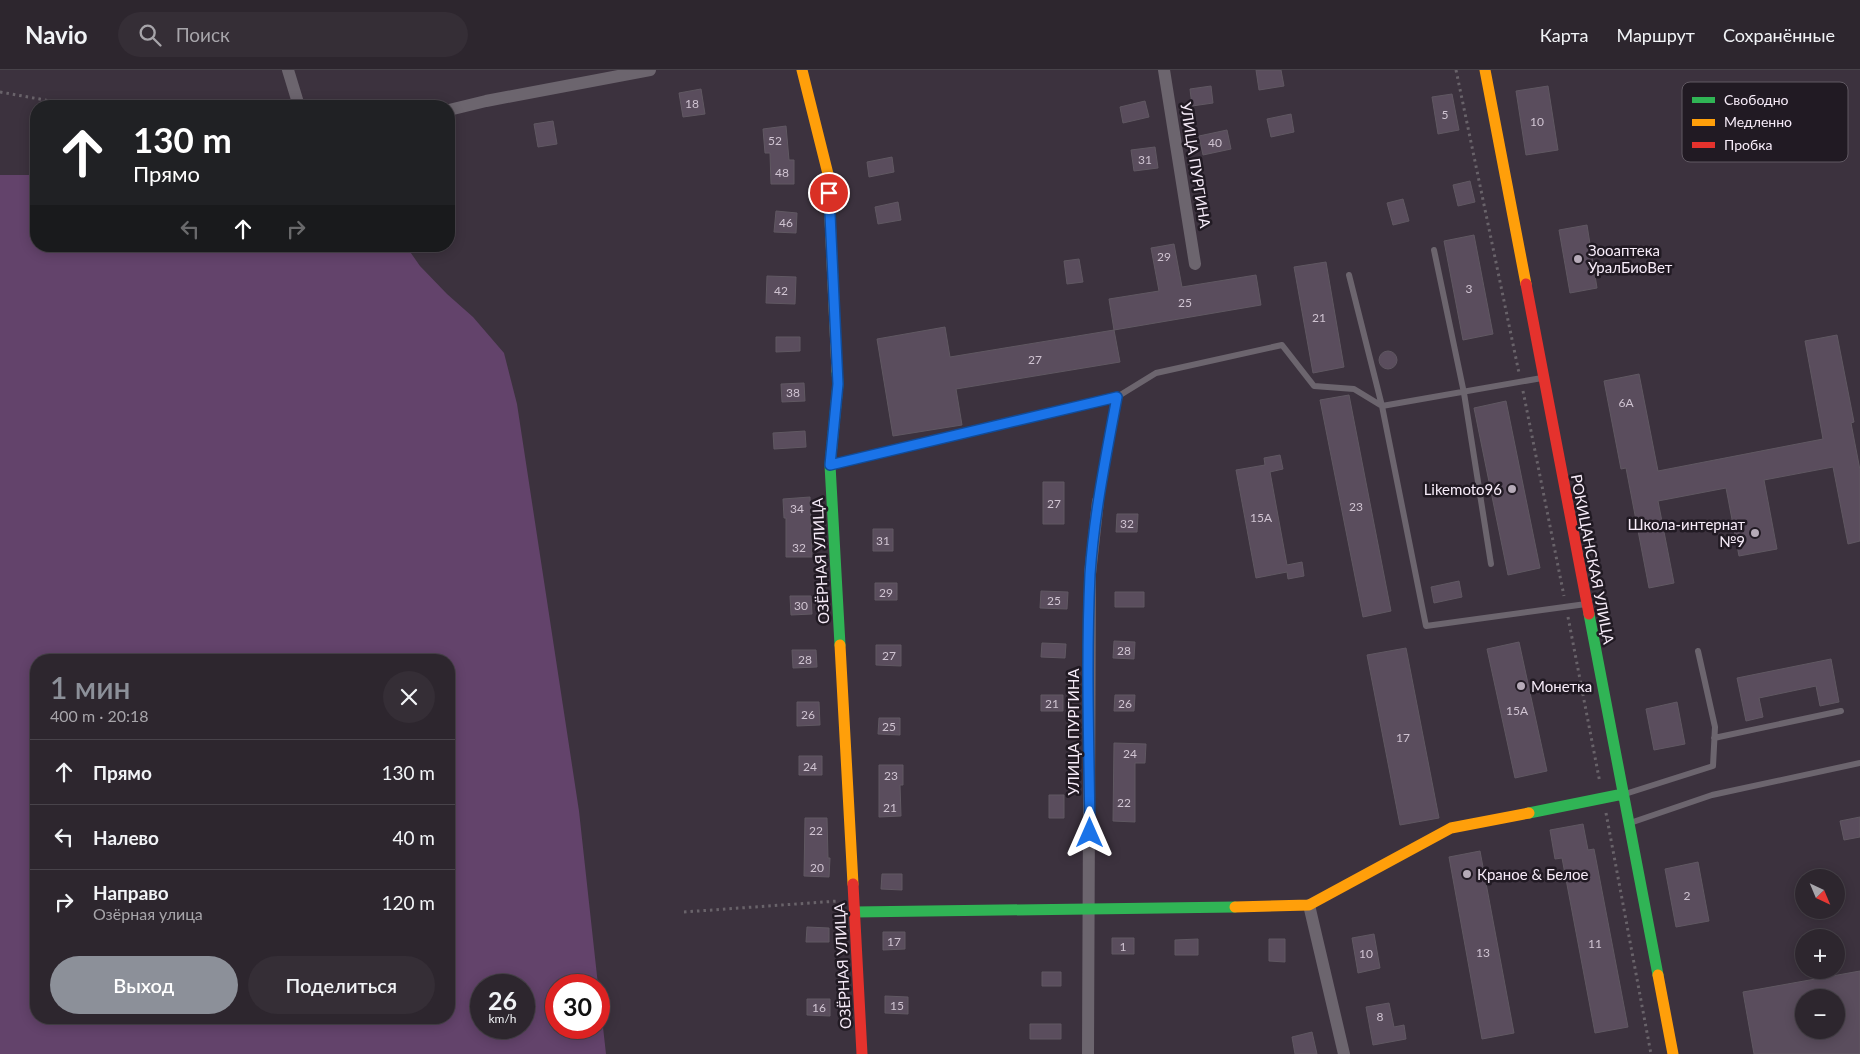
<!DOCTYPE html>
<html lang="ru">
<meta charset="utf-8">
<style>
body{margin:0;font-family:Lato,sans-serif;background:#352e36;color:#f1f3f6;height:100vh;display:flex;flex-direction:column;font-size:19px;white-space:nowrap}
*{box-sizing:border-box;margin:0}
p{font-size:16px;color:#a7a5aa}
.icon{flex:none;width:28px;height:28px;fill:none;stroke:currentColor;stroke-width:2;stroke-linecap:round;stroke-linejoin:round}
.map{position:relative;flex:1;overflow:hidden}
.drawer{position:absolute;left:30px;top:584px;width:425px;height:370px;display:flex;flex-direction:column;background:#2d262e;border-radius:20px;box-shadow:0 2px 12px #0003,0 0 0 1px #48434a}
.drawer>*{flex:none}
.guide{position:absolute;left:30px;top:30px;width:425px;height:152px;border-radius:20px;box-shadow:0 2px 12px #0003,0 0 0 1px #48434a;background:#202124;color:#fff;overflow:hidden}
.needle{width:32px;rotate:136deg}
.tools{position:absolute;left:1795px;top:799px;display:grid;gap:10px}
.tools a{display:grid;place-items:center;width:50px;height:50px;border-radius:50%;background:#2d262e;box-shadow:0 2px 12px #0003,0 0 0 1px #48434a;font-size:25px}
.speed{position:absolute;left:470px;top:904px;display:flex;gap:10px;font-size:25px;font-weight:700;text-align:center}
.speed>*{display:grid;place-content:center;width:65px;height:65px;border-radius:50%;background:#2d262e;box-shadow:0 2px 12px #0003,0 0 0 1px #48434a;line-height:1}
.speed small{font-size:12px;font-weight:400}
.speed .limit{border:8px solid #d22;background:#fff;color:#111}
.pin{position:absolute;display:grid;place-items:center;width:42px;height:42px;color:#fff;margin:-21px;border:2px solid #fff;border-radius:50%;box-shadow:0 1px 5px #0007}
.me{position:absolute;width:55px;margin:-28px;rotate:0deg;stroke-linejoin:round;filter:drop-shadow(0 0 4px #0008)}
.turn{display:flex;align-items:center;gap:18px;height:105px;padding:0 20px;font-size:22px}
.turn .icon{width:65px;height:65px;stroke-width:2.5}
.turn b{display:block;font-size:35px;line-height:42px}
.lanes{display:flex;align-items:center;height:48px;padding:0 20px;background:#0003;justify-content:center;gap:25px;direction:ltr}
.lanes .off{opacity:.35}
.round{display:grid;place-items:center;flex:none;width:52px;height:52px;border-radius:26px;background:#352e36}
.overview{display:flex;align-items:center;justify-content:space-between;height:85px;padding:0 20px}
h1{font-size:30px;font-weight:600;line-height:38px;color:#8c9099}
.primary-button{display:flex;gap:10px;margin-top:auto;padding:10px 20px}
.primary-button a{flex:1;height:58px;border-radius:30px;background:#8c9099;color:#fff;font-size:20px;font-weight:600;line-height:58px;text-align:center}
.primary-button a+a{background:#352e36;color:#f1f3f6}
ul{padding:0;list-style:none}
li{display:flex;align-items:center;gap:15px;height:65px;padding:0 20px;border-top:1px solid #48434a}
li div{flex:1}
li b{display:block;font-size:19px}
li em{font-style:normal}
header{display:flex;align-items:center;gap:30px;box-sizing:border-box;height:70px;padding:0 25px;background:#2d262e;border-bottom:1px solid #48434a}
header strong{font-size:24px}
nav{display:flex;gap:28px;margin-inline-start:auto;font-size:18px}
.search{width:350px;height:45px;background:#352e36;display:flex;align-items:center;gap:12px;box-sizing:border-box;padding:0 18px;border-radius:28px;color:#a7a5aa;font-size:19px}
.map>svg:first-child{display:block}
.green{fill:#63436b;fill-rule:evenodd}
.building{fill:#5a4d5d;stroke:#605862;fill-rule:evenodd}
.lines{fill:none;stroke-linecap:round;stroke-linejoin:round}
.path{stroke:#69636a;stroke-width:3;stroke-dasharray:2.5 4;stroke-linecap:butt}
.lane{stroke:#6c656e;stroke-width:6}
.street{stroke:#6c656e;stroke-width:12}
.fast{stroke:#30b455;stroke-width:11}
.slow{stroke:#ff9f0a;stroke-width:11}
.jam{stroke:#e5322d;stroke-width:11}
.route-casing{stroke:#114b97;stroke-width:12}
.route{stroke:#1a73e8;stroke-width:9}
.poi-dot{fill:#b6abb8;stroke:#211a23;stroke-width:2}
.labels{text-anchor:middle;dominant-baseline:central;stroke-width:5;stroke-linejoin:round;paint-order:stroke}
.number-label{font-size:12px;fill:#d0c4d2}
.street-label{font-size:15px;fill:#f7ecf9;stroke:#211a23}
.poi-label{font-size:15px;fill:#f7ecf9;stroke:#211a23;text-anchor:start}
.key{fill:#211a23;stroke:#615963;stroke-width:1}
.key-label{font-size:14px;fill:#f7ecf9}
</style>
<header>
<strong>Navio</strong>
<div class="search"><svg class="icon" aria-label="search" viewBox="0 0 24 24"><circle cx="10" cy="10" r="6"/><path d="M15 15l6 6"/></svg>Поиск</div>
<nav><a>Карта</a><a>Маршрут</a><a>Сохранённые</a></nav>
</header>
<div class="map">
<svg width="1860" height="984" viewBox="0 0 1860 984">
<rect width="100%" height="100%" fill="#3c323e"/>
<path class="green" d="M0,105H36V176H406L420,196L447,224L473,247L504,283L517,334L579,741L598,915H556V958H599V921L606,984H0ZM36,590H449V948H36ZM481,915H524V958H481Z"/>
<path class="building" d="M1256,0H1281L1284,16L1259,20Z
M1211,16L1213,33L1192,36L1190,19Z
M1548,16L1558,80L1526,85L1516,21Z
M701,19L705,44L683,47L679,23Z
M1452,24L1459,60L1438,64L1432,27Z
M1145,31L1149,47L1123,53L1120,37Z
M1291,44L1294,62L1271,67L1267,49Z
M553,51L557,74L538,77L534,54Z
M786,56L789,90H794V114H771L770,83H765L763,59Z
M1227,60L1231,79L1203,85L1199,66Z
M1155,77L1158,98L1134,101L1131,80Z
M892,87L894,102L869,107L867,92Z
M1470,111L1475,132L1458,136L1453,115Z
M1403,129L1409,151L1393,155L1387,133Z
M898,132L901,150L878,154L875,137Z
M776,141L797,143L796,163L774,162Z
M1587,155L1597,218L1570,223L1559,160Z
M1474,165L1493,264L1463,270L1444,171Z
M1174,174L1182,217L1256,205L1261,235L1114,260L1109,229L1159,221L1151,178Z
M1079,189L1083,212L1067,214L1064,191Z
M1326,192L1344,297L1313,303L1294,197Z
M767,206L796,207L795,234L766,233Z
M945,257L950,287L1114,260L1120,292L956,319L962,355L893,366L877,269Z
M1837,265L1854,352L1851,353L1860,400V471L1848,474L1833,397L1764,410L1777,479L1739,486L1726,418L1658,431L1674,513L1649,518L1626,398L1621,399L1604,311L1639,304L1658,401L1823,369L1805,271Z
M776,267H800V281L776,282Z
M1379 290a9 9 0 1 1 18 0a9 9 0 1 1-18 0Z
M804,313L805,331L782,332L781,314Z
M1349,325L1391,541L1363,547L1320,330Z
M1506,331L1540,498L1508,505L1474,338Z
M805,361L806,377L774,379L773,363Z
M1280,385L1283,399L1270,402L1287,495L1302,492L1304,506L1288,509L1287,502L1256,508L1236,400L1265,395L1264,388Z
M1043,412H1064V454H1043Z
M810,427L812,487H786V448H784L783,429Z
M1117,444H1138L1137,462H1116Z
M873,459H893V481H873Z
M1459,511L1462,527L1434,533L1431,517Z
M875,513H897V530H875Z
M1041,521L1068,522L1067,539L1040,538Z
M1115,522H1144V537H1115Z
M790,526H811L812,544L791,545Z
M1114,571L1135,572L1134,589L1113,588Z
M1519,572L1547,701L1515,708L1487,579Z
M1042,573L1066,574L1065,588L1041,587Z
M876,575H901V596L876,595Z
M1406,578L1439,748L1400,755L1367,585Z
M792,580H816L817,597L793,598Z
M1831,589L1839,632L1820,636L1816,616L1759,628L1763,647L1746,651L1737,608Z
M1041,625H1063V641H1041Z
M1115,625H1135L1134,641H1114Z
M797,632H819L820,655L797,656Z
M1677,632L1685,674L1654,680L1646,639Z
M879,648H900V665L878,664Z
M1114,673L1146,674L1145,693H1135V752L1113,751Z
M799,686H822V705H799Z
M879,695H903V715H900L901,746L879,747Z
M1049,725H1064V748H1049Z
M1860,747V767L1844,770L1840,751Z
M805,748H827L828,788H830L829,807L804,806Z
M1583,754L1588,780L1594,779L1628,957L1595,963L1562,788L1555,789L1550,760Z
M1480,781L1514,963L1482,969L1449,787Z
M1698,792L1709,851L1676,857L1665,799Z
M882,804H902V820L881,819Z
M807,857L829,858V872H806Z
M883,862H905V879L883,880Z
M1374,864L1380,898L1358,903L1352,868Z
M1112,868H1134V884H1112Z
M1198,869V885H1175V870Z
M1269,869H1285V892L1269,891Z
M1860,901V984H1754L1743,922ZM1804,928H1836V960H1804Z
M1042,902H1061V916H1042Z
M885,926L908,927V944L885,943Z
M807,929H830V946L807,945Z
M1389,933L1394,957L1404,955L1406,969L1373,975L1366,937Z
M1030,954H1061V969H1030Z
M1312,962L1317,984H1295L1292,967Z"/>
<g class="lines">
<path class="path" d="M1456,0L1519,303
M0,22L79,36
M1523,321L1564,526
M1568,547L1600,713
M1606,743L1651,984
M684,842L838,831"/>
<path class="lane" d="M1434,180L1464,323L1491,494
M1349,205L1382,336L1426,556L1586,534
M833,394L1117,327
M1098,431L1117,327L1156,303L1282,275L1314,316L1354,319L1382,336L1542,308
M1714,668L1841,641
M1625,724L1713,696L1715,657L1698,581
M1630,753L1712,725L1860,693"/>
<path class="street" d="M288,0L299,36
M1164,0L1195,194
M449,40L486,31L650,0
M1309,835L1344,984
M1088,984L1090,504L1098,431"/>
<path class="fast" d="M837,301L838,314L830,395L840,575
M1589,544L1658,905
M1529,743L1623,724
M855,842L1235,837"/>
<path class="slow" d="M802,0L828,104L837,301
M1485,0L1526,214
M840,575L853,814
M1235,837L1309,835L1451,758L1529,743
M1658,905L1673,984"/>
<path class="jam" d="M1526,214L1589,544
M853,814L862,984"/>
</g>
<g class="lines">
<defs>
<path id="route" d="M829,123L838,314L830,395L1117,327C1106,386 1094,445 1090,504C1086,590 1089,677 1090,763"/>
</defs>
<use href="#route" class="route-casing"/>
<use href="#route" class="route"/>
</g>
<g class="poi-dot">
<circle cx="1578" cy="189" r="5"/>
<circle cx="1512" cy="419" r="5"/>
<circle cx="1755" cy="463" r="5"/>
<circle cx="1521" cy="616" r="5"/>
<circle cx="1467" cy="804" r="5"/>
</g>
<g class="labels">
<g class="number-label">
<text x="692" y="33">18</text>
<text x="1445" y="44">5</text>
<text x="1537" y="51">10</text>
<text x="775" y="70">52</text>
<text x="1215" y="72">40</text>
<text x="1145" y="89">31</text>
<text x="782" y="102">48</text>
<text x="786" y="152">46</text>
<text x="1164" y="186">29</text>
<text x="1469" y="218">3</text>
<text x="781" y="220">42</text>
<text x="1185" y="232">25</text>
<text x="1319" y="247">21</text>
<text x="1035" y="289">27</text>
<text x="793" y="322">38</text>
<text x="1626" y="332">6А</text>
<text x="1054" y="433">27</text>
<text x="1356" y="436">23</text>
<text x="797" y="438">34</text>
<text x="1261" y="447">15А</text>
<text x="1127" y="453">32</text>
<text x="883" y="470">31</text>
<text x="799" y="477">32</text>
<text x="886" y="522">29</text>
<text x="1054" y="530">25</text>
<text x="801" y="535">30</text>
<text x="1124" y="580">28</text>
<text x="889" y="585">27</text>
<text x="805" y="589">28</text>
<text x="1052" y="633">21</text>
<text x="1125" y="633">26</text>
<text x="1517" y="640">15А</text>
<text x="808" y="644">26</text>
<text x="889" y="656">25</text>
<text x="1403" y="667">17</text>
<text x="1130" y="683">24</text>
<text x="810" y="696">24</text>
<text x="891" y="705">23</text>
<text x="1124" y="732">22</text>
<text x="890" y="737">21</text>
<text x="816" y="760">22</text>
<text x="817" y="797">20</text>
<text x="1687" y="825">2</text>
<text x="894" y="871">17</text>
<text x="1595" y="873">11</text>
<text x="1123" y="876">1</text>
<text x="1483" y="882">13</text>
<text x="1366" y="883">10</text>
<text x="897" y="935">15</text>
<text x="819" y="937">16</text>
<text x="1380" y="946">8</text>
</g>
<g class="street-label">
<text transform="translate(1196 95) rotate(81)">УЛИЦА ПУРГИНА</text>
<text transform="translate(1593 489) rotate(79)">РОКИЦАНСКАЯ УЛИЦА</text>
<text transform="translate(820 491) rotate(-93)">ОЗЁРНАЯ УЛИЦА</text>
<text transform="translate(1073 662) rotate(-90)">УЛИЦА ПУРГИНА</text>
<text transform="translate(842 896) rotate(-93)">ОЗЁРНАЯ УЛИЦА</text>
</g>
<g class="poi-label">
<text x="1588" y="180">Зооаптека<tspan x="1588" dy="17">УралБиоВет</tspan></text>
<text x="1502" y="419" text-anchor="end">Likemoto96</text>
<text x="1745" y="454" text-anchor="end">Школа-интернат<tspan x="1745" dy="17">№9</tspan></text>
<text x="1531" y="616">Монетка</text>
<text x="1477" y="804">Краное &amp; Белое</text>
</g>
</g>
<rect x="1682" y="12" width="166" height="80" rx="8" class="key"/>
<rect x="1692" y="27" width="23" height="6" fill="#30b455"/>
<rect x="1692" y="49" width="23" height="7" fill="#ff9f0a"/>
<rect x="1692" y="72" width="23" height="6" fill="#e5322d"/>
<g class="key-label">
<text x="1724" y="35">Свободно</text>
<text x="1724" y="57">Медленно</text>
<text x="1724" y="80">Пробка</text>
</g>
</svg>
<div class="tools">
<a><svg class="needle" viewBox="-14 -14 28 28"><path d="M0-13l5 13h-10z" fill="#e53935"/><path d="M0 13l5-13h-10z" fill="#a7a5aa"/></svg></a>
<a>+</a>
<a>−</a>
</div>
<div class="speed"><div>26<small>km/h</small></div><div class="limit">30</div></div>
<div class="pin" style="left:829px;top:123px;background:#d93025"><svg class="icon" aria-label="arrive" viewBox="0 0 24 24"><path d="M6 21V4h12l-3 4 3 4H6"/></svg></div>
<svg class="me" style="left:1090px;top:763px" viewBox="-20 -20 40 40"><path d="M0-17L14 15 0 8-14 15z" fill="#1a73e8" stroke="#fff" stroke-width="4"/></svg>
<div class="guide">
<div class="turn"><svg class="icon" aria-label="ahead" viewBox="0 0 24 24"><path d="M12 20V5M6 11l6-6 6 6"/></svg><div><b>130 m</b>Прямо</div></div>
<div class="lanes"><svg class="icon off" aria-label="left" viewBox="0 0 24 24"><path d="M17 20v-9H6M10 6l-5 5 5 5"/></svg><svg class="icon" aria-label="ahead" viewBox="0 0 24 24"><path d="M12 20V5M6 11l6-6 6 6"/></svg><svg class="icon off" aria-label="right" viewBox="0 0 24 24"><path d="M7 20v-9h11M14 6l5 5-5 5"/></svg></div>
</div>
<section class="drawer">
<div class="overview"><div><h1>1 мин</h1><p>400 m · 20:18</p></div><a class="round"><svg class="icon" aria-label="close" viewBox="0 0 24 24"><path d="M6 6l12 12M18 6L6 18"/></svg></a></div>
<ul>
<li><svg class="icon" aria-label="ahead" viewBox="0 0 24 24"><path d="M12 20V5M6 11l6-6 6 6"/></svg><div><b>Прямо</b></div><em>130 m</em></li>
<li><svg class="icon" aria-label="left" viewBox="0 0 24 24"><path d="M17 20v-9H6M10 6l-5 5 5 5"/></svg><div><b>Налево</b></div><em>40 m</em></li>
<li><svg class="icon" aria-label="right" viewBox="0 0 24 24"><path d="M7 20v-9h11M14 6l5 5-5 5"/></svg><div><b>Направо</b><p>Озёрная улица</p></div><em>120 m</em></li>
</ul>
<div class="primary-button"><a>Выход</a><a>Поделиться</a></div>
</section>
</div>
